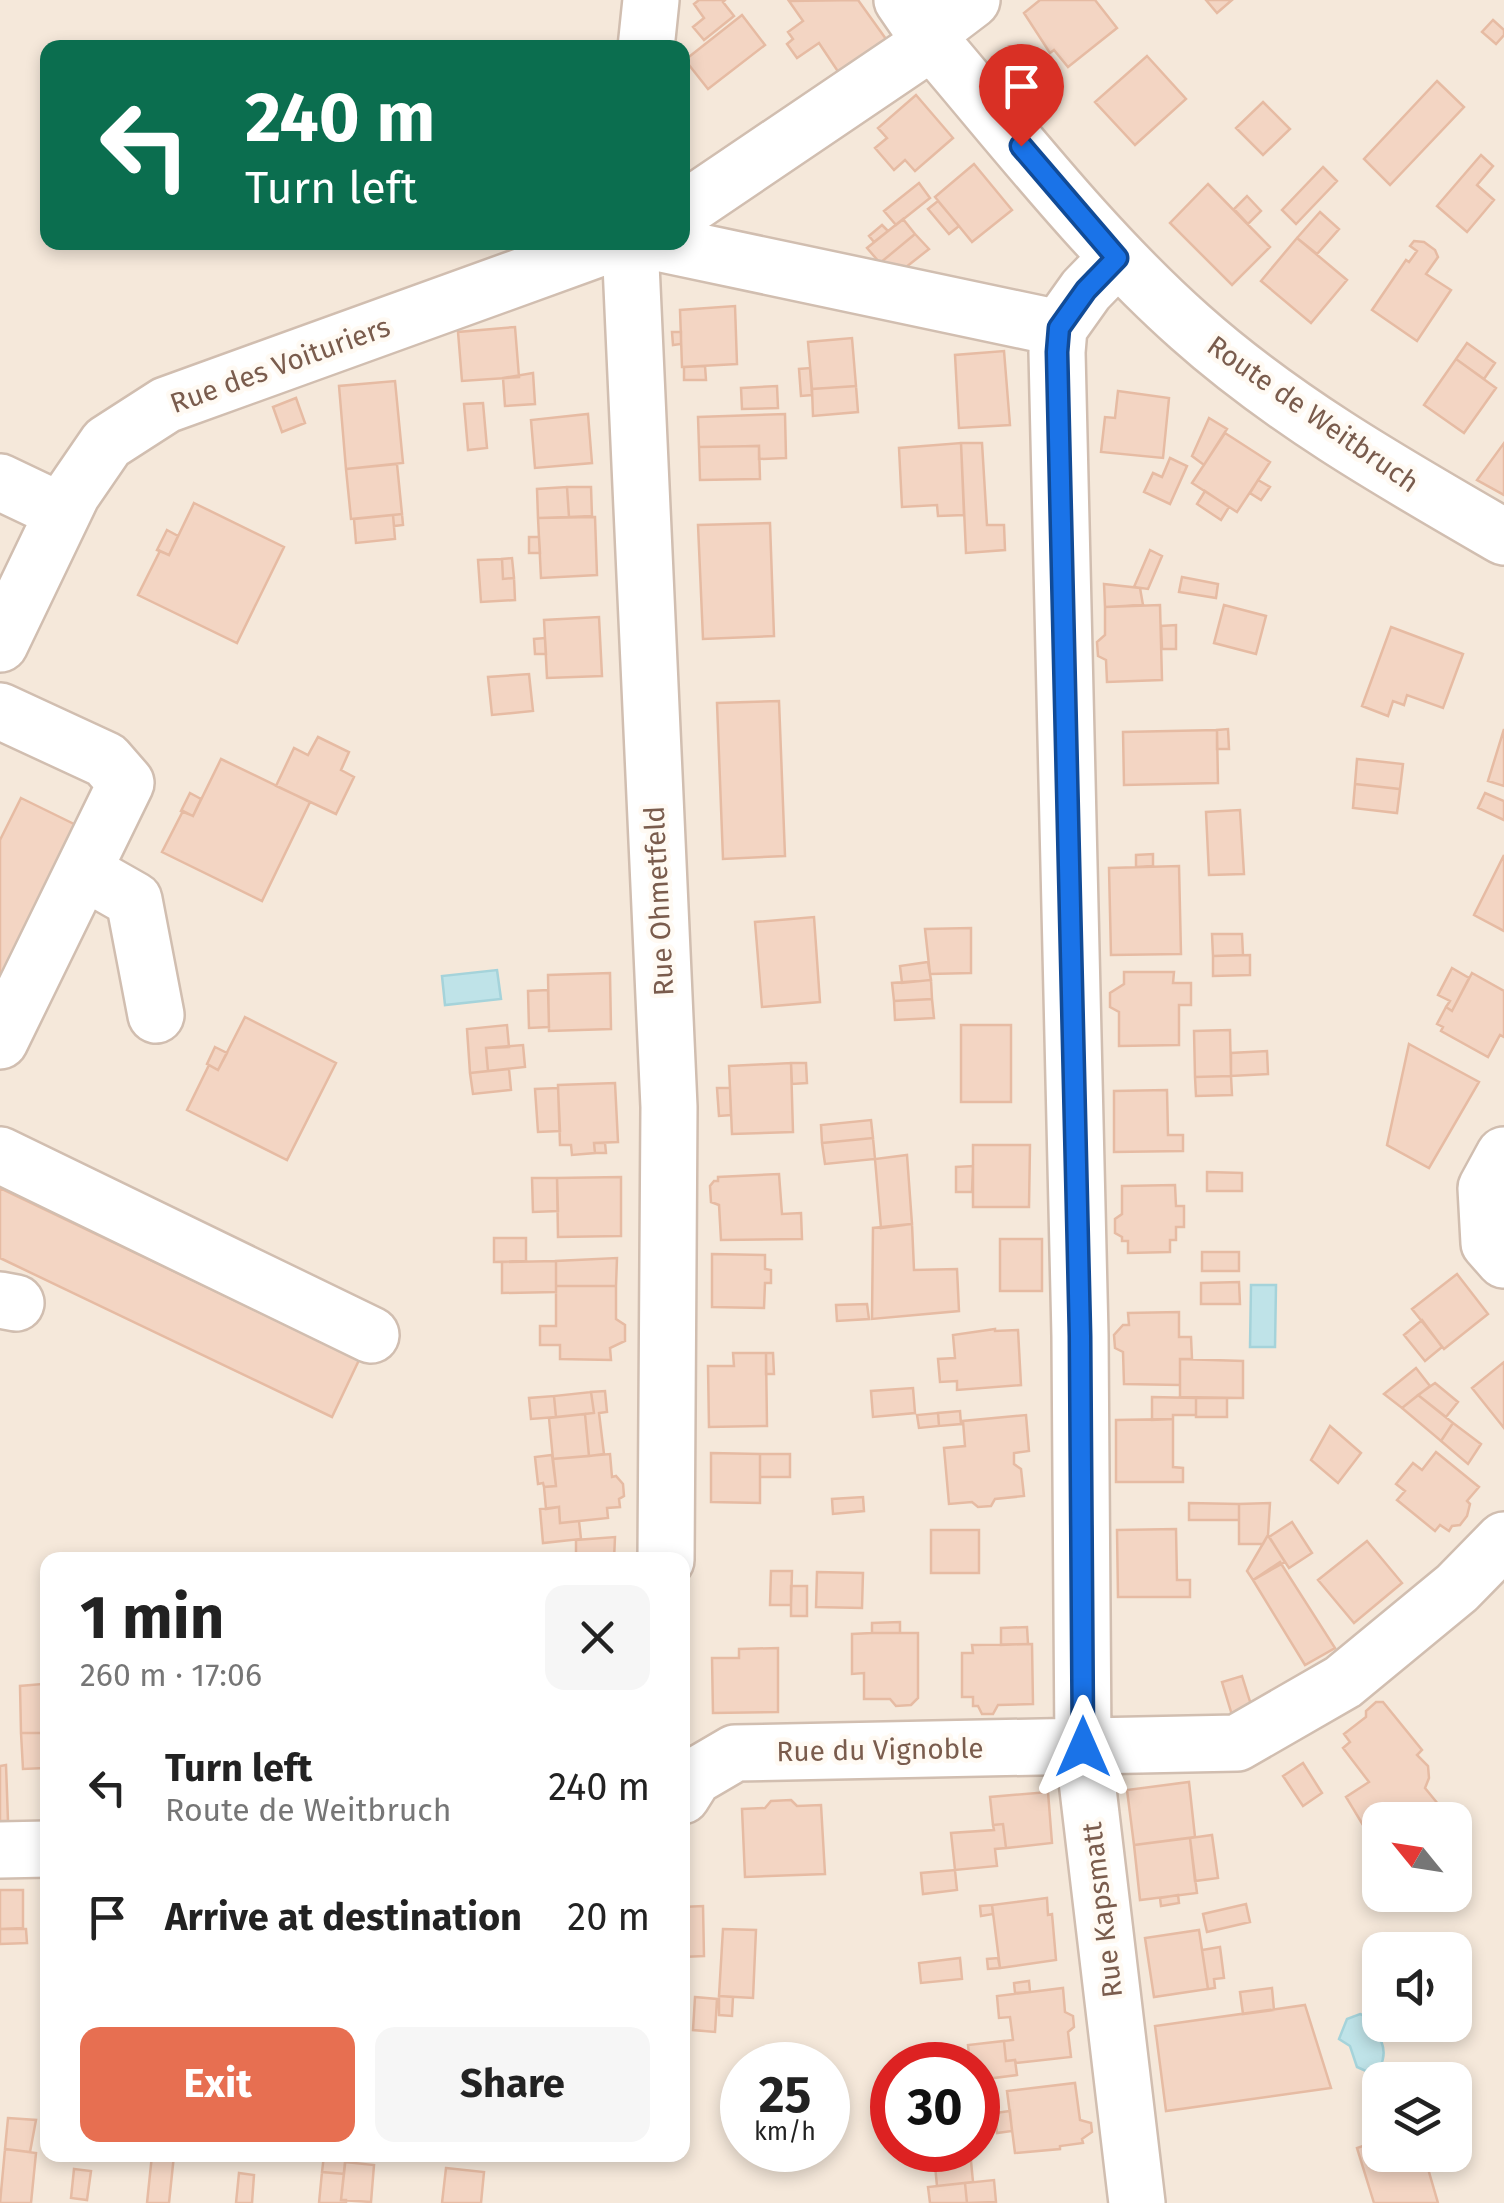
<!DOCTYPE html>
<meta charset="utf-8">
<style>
body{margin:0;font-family:"Fira Sans",sans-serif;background:#f6f6f6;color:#222;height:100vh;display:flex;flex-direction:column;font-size:38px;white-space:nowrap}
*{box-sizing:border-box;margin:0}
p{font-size:32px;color:#767676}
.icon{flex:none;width:55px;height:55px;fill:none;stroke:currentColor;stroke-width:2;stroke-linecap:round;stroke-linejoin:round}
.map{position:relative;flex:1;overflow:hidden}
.panel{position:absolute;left:40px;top:1552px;width:650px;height:610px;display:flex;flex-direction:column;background:#fff;border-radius:20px;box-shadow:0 5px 15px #0003}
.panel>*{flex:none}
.guide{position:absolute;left:40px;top:40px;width:650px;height:210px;border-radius:20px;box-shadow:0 5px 15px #0003;background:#0b6e4f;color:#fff;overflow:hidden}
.needle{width:65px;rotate:300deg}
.buttons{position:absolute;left:1362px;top:1802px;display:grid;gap:20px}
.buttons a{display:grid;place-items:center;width:110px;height:110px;border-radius:20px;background:#fff;box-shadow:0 5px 15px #0003;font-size:50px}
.speed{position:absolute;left:720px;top:2042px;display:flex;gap:20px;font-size:50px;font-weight:700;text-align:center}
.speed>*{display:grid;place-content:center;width:130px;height:130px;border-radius:50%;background:#fff;box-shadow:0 5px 15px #0003;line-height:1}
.speed small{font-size:25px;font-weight:400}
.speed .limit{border:15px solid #d22;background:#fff;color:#111}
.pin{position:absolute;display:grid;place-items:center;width:85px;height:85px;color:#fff;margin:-102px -42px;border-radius:50% 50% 50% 0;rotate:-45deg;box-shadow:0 0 10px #0007}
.pin .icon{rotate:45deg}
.me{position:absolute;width:110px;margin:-55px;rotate:0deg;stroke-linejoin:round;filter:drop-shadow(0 0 8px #0008)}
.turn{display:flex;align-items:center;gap:35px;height:210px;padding:0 40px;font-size:45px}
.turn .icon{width:130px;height:130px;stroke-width:2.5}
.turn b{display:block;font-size:70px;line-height:85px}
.round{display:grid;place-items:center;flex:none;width:105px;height:105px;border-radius:20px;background:#f6f6f6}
.headline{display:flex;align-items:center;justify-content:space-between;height:170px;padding:0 40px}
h1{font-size:60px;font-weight:700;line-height:75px}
.primary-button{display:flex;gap:20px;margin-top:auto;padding:20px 40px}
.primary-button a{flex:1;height:115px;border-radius:20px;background:#e76f51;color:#fff;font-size:40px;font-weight:700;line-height:115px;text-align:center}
.primary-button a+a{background:#f6f6f6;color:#222}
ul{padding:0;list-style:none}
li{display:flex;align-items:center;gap:30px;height:130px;padding:0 40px}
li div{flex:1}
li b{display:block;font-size:38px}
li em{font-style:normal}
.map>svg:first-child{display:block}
.residential{fill:#f5e8da;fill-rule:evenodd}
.water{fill:#bfe3e8;stroke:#a5d3da;stroke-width:2.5}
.building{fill:#f3d5c3;stroke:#e6bba3;stroke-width:2.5}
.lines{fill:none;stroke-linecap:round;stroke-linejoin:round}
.minor-casing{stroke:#d1beb0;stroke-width:60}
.minor{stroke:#fff;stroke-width:55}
.route-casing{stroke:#114b97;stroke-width:25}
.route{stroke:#1a73e8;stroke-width:18}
.labels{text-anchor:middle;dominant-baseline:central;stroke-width:9;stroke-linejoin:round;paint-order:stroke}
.street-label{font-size:28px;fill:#7a5c4d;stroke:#fffaf3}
</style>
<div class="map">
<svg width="1504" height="2203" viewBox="0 0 1504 2203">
<rect width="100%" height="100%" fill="#fdf6ec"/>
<path class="residential" d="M0,0H1504V2203H0ZM48,48H682V242H48ZM48,1560H682V2155H48ZM1380,1820H1455V1895H1380ZM1380,1950H1455V2025H1380ZM742,2065H828V2150H742ZM892,2065H978V2150H892ZM1380,2080H1455V2155H1380Z"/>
<path class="water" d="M497,970L501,999L445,1005L442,976Z
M1251,1285H1276L1275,1347H1250Z
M1360,2014L1369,2018V2025C1382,2037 1388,2051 1380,2067L1368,2072L1357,2067L1350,2046L1339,2039L1347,2019Z"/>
<path class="building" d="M699,0H725L723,2L734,16L704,40L693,27L704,18L694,4Z
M858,0L891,46L843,79L819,43L797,58L787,44L793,39L788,32L803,21L789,1Z
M1040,0H1095L1117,28L1068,67L1054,50L1050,53L1024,13Z
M1206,0H1232L1217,13Z
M742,15L765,45L708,89L685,60Z
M1493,20L1504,30V35L1496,44L1482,32Z
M1147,56L1186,99L1135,145L1095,102Z
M1437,81L1464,107L1390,185L1364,159Z
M916,95L953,138L915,171L905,160L894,170L875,148L887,138L878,128Z
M1263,102L1290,129L1263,155L1236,128Z
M1481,155L1493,166L1477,185L1494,200L1467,232L1437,206Z
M974,164L1012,210L972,242L935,197Z
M1323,167L1337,181L1296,224L1282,210Z
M919,183L930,198L896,225L884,211Z
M1208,184L1270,247L1232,285L1170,223Z
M1247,196L1261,211L1248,224L1234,209Z
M938,201L959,226L949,234L928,209Z
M1320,212L1339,229L1317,254L1297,238Z
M903,219L915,234L880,263L867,248Z
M882,225L888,231L874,242L869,236Z
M915,234L929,249L901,271L880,263Z
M1297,238L1347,280L1311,323L1261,281Z
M1414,241L1424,242L1435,250L1438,257L1426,274L1451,290L1417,341L1372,310L1406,260L1409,262L1417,251L1410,246Z
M735,306L737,364L682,367L680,310Z
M515,327L519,377L462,381L458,332Z
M672,332H681V344L673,345Z
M852,338L856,386L812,389L808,342Z
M1467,343L1495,363L1484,379L1456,359Z
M1004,351L1010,425L959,428L955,355Z
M1456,359L1496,388L1464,433L1424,405Z
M705,366L706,380H684V367Z
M810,368L812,395L801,396L799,369Z
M533,373L535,404L505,406L503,378Z
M395,381L403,463L346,469L339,386Z
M777,386L778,408L742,409L741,388Z
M856,386L858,412L813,416L812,389Z
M1118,391L1169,398L1163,458L1101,452L1105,417L1115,418Z
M296,398L305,423L282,432L273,407Z
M483,403L487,448L468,450L464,404Z
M588,414L592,463L535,468L531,420Z
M785,414L786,458L759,459V446L699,447L698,417Z
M1209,418L1227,429L1204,465L1192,456Z
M1225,433L1270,462L1237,512L1192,483Z
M961,443H982L987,525H1004L1005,550L966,553Z
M961,443L964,515L938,516L937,505L902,507L899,448Z
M1504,443V495L1477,480Z
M759,446L760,479L700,480L699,447Z
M1170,458L1187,466L1170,504L1144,492L1153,473L1162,477Z
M397,464L402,514L351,519L346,469Z
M1258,480L1270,487L1261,500L1250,493Z
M567,487L569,517L538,518L537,489Z
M567,487H591L592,516L569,517Z
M1205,491L1229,507L1221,520L1197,504Z
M194,503L284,547L237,643L138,595L160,551L169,555Z
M402,514L403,525L394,526L393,515Z
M393,515L395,539L356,543L354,519Z
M595,517L597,575L541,578L538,518Z
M770,523L774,636L703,639L698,525Z
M167,530L178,536L169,555L157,550Z
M529,537H539L540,553H529Z
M1150,550L1162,556L1148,589L1134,587Z
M512,558L514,578L503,579L502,559Z
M502,559L503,579L514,578L515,600L481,602L478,560Z
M1182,577L1218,584L1216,598L1179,592Z
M1104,584L1140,588L1143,605L1105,607Z
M1160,605L1162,680L1107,682L1106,660L1098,656L1097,642L1105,635V607Z
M1224,605L1266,616L1256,654L1214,643Z
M599,617L602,676L547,678L544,620Z
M1176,625V649H1162L1161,626Z
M1391,627L1463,654L1443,708L1407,695L1404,705L1393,701L1388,716L1362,706Z
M545,638L546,654H535L534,639Z
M529,674L533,711L492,715L488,677Z
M779,701L785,856L723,859L717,703Z
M1228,729L1229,749H1217V730Z
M1504,729V786L1488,781Z
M1217,730L1218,783L1124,785L1123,732Z
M318,737L349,752L341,770L354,777L336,814L276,786L294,748L308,755Z
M221,759L310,802L262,901L162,852L183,811L193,816Z
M1357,759L1403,764L1400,789L1355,784Z
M1355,784L1400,789L1397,813L1353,808Z
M190,793L201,799L193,816L181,811Z
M1485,793L1504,801V820L1478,808Z
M21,798L76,825L0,979V840Z
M1240,810L1244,874L1209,875L1206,812Z
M1153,854V866L1136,867V855Z
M1504,855V931L1474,915Z
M1179,866L1181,954L1111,955L1109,868Z
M814,917L820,1002L762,1007L755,922Z
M971,928V973L930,974L925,929Z
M1212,934H1242L1243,955L1213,956Z
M1250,955V975L1213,976V956Z
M928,962L931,980L902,983L900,966Z
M1452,968L1469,978L1452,1011L1446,1007L1450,1001L1438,995Z
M1124,972H1174L1173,983H1191V1005H1179V1045L1119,1046V1012L1110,1007V993L1124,984Z
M610,973L611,1029L549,1031L548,975Z
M1472,973L1504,991V1037L1500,1035L1488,1057L1441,1031L1443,1027L1437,1024L1446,1007L1452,1011Z
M931,980L932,999L894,1001L892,983Z
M548,990L549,1027L529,1028L528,991Z
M932,999L934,1018L895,1020L894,1001Z
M245,1017L336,1063L287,1160L187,1110L209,1065L218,1070Z
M507,1025L509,1047L486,1048L488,1071L470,1073L467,1029Z
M961,1025H1011V1102H961Z
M1230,1030L1231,1076L1195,1077L1194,1031Z
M1409,1044L1479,1082L1429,1168L1387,1145Z
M523,1045L525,1067L488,1071L486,1048Z
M215,1047L227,1053L218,1070L207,1064Z
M1267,1051L1268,1074L1231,1076V1053Z
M791,1063L793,1132L732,1134L729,1066Z
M791,1063H806L807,1083L792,1084Z
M509,1069L511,1090L473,1094L470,1073Z
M1231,1076L1232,1095L1196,1096L1195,1077Z
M615,1083L618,1142L594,1143L595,1153L572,1155L571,1145H560L558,1085Z
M558,1088L560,1131L538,1132L535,1089Z
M717,1088H730L731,1115L719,1116Z
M1167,1090L1168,1135H1183V1151L1114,1152V1091Z
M871,1120L873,1138L822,1143L821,1125Z
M873,1138L875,1159L825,1164L822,1143Z
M594,1143H605L606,1153H595Z
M973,1145H1030L1029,1207H973Z
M907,1155L912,1224L881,1228L875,1159Z
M973,1166L972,1192H956V1167Z
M1207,1172L1242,1173V1191H1207Z
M779,1174L782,1214L801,1213L802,1239L721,1240L719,1205L711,1202L710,1186L714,1181H718V1177Z
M621,1177V1236L558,1237L557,1178Z
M532,1178H557L558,1211L533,1212Z
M1175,1185L1176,1206H1184V1227H1176V1240H1170V1252L1128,1253V1241H1122V1237L1115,1233V1219L1122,1214V1186Z
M0,1188L359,1360L332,1417L0,1258Z
M912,1224L914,1270L957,1269L959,1311L872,1319L873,1228Z
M494,1238H526V1261L494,1262Z
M1000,1239H1042V1291H1000Z
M1202,1252H1239V1271H1202Z
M712,1254L765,1255V1269L771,1270V1283H765L764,1308L712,1307Z
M617,1258L616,1286H556V1261Z
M556,1261V1292L502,1293V1262Z
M1457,1274L1488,1314L1444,1349L1412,1309Z
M1239,1282L1240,1304H1201V1283Z
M556,1286H616V1319L625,1325V1341L610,1348L611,1360L560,1359V1345H540V1326H556Z
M867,1304L869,1319L837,1321L836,1305Z
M1179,1312V1337H1191L1192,1359H1180V1385L1124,1384L1123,1352L1115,1348L1114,1335L1123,1325H1129L1128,1313Z
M1422,1320L1442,1347L1425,1361L1404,1335Z
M995,1329V1331L1018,1330L1021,1385L957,1390V1381L940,1382L938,1359L955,1358L953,1335Z
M733,1353H766L767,1426L709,1427L708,1366H734Z
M766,1353H773L774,1374H766Z
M1180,1359L1243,1361V1398L1180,1397Z
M1504,1362V1428L1472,1388Z
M1416,1368L1430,1386L1402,1408L1384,1394Z
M1435,1383L1458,1402L1446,1417L1418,1395Z
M913,1388L915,1413L873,1417L871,1391Z
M605,1391L607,1412L599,1413L604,1454L589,1456L585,1414L594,1413L591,1392Z
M591,1392L594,1413L556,1417L554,1396Z
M1418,1395L1453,1423L1441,1441L1402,1408Z
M554,1396L556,1417L531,1419L529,1398Z
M1152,1397L1196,1398V1415H1173V1419L1152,1420Z
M1196,1398H1227V1417H1196Z
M960,1411L961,1424L939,1426L938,1413Z
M938,1413L939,1426L919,1428L917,1415Z
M585,1414L589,1456L553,1459L549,1418Z
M1026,1415L1029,1451L1014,1453V1464L1021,1469L1024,1496L995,1499L991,1506L978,1507L972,1502L949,1504L944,1448L965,1446L963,1421Z
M1173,1419V1467L1183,1468V1482H1116V1420Z
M1453,1423L1481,1444L1468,1464L1441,1441Z
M1330,1426L1361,1453L1338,1483L1311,1460Z
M1436,1452L1479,1487L1467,1501L1470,1504L1467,1516L1460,1525L1452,1526L1449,1531L1440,1525L1435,1531L1397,1500L1405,1491L1396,1484L1413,1463L1422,1470Z
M711,1453L760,1454V1503L711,1502Z
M610,1454L612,1477L616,1476L623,1484L624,1496L619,1499L620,1507L607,1508L608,1518L560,1523L559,1507L546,1509L544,1487L556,1486L553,1459Z
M760,1454H790V1477H760Z
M552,1455L556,1486L544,1487L543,1483L538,1484L535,1457Z
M863,1497L864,1511L833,1514L832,1499Z
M1189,1503L1239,1504V1520H1189Z
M1270,1503L1268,1535L1263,1544H1239V1504Z
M559,1507L560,1523L579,1521L581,1539L543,1543L540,1509Z
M1292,1522L1312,1553L1289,1568L1269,1537Z
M1176,1529L1177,1580H1190V1597H1118L1117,1530Z
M931,1530H979V1573H931Z
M1268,1535L1285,1562L1253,1580L1247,1571Z
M615,1537L614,1560H576V1540Z
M1367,1541L1402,1583L1354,1623L1318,1580Z
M1280,1562L1335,1648L1305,1665L1253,1580Z
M771,1571H792L791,1605H770Z
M817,1572L863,1573L862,1608L816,1607Z
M791,1586H807V1616H791Z
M900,1622V1633H872V1623Z
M1027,1627L1028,1644L1001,1645V1628Z
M872,1633H918V1698L911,1705L896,1706L890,1699H864V1673L852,1674V1634Z
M1032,1644L1033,1704L998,1705L993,1714H982L978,1706H973V1697H962V1653H973L972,1645Z
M778,1648V1712L713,1713L712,1658H739V1649Z
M1242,1676L1252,1708L1232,1715L1222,1682Z
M42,1684H48V1703L42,1704Z
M42,1684L43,1733H21L20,1686Z
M1376,1702H1383L1422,1750L1417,1755L1428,1766L1429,1778L1425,1788L1443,1810L1424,1820H1380V1842L1375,1845L1346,1797L1369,1782L1343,1748L1350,1742L1344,1734L1366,1717V1711Z
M48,1703V1737L44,1738L42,1704Z
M21,1733H43L45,1768L23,1769Z
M1303,1763L1322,1793L1303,1806L1283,1776Z
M6,1765L8,1821H0V1766Z
M1189,1782L1195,1837L1134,1845L1127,1790Z
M1048,1792L1052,1843L1006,1848L1003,1824L993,1825L990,1797Z
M791,1800L797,1806L821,1805L825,1874L745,1877L742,1809L765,1808L771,1801Z
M1003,1824L1006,1848L995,1849L997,1866L955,1870L951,1833L994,1830L993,1825Z
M1212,1835L1218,1878L1195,1881L1190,1838Z
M1190,1838L1197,1893L1140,1900L1134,1845Z
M955,1870L957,1890L923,1894L921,1873Z
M0,1890H23V1928L0,1929Z
M1178,1895L1179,1903L1161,1906L1160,1898Z
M1047,1898L1048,1915L1052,1914L1056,1960L1000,1968L992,1905Z
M1246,1904L1250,1922L1207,1932L1203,1914Z
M992,1905L993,1914L981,1916L980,1906Z
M703,1906L704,1956L682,1957V1907Z
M0,1929H26L27,1943L0,1944Z
M723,1929L756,1930L753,1998L719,1996Z
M1199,1930L1208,1989L1154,1997L1145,1938Z
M1220,1947L1224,1978L1214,1979L1215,1988L1208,1989L1202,1950Z
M960,1958L962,1979L921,1983L919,1963Z
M998,1958L1000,1968L988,1969L987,1959Z
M1029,1981L1030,1992L1015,1993L1014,1983Z
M1063,1988L1065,2012L1073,2016L1074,2027L1068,2032L1071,2057L1016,2063L1015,2060L1006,2061L1004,2041L1013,2040L1010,2017L999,2018L997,1996Z
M1272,1988L1274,2010L1243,2014L1240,1992Z
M719,1996L733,1997L732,2016L719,2015Z
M695,1997L717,1999L715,2032L693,2030Z
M1305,2005L1331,2088L1166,2111L1155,2026Z
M1004,2041L1006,2061L1015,2060L1017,2075L978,2080V2065H970L968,2045Z
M1075,2083L1080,2120L1091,2123L1092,2132L1082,2139L1083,2143L1060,2146V2149L1015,2153L1007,2091Z
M1010,2111L1012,2131L997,2133L995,2113Z
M8,2118L36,2120L30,2152L5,2149Z
M1380,2140V2155H1424L1438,2203H1374L1357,2148Z
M5,2149L36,2153L31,2203H0Z
M152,2155H174L169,2203H147Z
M324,2155H346L344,2174L322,2172Z
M971,2161L973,2182L937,2186L935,2165Z
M345,2162L374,2165L371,2202L341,2200Z
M446,2168L484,2172L481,2203H442Z
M74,2169L91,2171L87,2200L71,2198Z
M322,2172L344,2174L341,2200H346V2203H319Z
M239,2173L254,2175L252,2203H236Z
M994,2180L996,2202L967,2203L965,2183Z
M965,2183L967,2203H930L928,2187Z"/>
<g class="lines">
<defs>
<path id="minor" d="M902,0L926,35C1011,134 1092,240 1190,327C1284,411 1395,474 1504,537
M646,48L651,0
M682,211L914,54L926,35L972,0
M630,242L669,1107L666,1560
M653,242L1059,328
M1117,258L1086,290L1059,328L1057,352L1080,1336L1083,1747L1137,2203
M0,482L63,512
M0,644L72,494L107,443L166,405L617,242
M0,711L106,760L126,783L0,1041
M83,871L134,900L156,1015
M0,1155L371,1335
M1504,1155L1486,1188L1489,1243L1504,1260
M0,1300L16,1303
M682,1796L694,1777L735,1753L1237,1743L1343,1682L1457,1588L1504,1540
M0,1850L48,1849"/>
</defs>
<use href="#minor" class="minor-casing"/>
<use href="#minor" class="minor"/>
</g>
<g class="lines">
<defs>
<path id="route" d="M1021,146L1117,258L1086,290L1059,328L1057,352L1080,1336L1083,1747"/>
</defs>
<use href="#route" class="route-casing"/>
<use href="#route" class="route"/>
</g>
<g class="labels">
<g class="street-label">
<text transform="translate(280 365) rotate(-20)">Rue des Voituriers</text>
<text transform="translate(1313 414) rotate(35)">Route de Weitbruch</text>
<text transform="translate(659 901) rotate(-93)">Rue Ohmetfeld</text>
<text transform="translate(880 1750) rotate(-1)">Rue du Vignoble</text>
<text transform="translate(1102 1910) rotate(-97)">Rue Kapsmatt</text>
</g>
</g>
</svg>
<div class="buttons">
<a><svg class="needle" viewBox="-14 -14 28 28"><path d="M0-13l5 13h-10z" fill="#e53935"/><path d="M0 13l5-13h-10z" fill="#767676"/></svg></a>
<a><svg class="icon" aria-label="sound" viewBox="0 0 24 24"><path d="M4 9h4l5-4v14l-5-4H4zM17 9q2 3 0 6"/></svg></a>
<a><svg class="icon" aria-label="layers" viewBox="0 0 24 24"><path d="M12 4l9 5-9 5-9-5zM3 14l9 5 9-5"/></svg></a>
</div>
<div class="speed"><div>25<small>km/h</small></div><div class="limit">30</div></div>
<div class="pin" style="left:1021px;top:146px;background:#d93025"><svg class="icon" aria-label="arrive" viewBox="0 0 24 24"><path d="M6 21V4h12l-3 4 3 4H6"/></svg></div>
<svg class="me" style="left:1083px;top:1747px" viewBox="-20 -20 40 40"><path d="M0-17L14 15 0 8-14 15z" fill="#1a73e8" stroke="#fff" stroke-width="4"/></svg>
<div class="guide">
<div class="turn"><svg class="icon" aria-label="left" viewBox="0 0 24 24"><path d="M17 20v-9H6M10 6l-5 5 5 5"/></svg><div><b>240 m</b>Turn left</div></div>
</div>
<section class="panel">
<div class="headline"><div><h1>1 min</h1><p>260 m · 17:06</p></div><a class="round"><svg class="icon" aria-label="close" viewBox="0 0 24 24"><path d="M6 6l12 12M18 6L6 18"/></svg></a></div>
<ul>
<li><svg class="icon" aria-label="left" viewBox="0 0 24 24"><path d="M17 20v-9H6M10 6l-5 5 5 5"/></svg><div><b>Turn left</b><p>Route de Weitbruch</p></div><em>240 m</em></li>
<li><svg class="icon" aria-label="arrive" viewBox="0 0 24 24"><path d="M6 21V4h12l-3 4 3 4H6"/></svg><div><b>Arrive at destination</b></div><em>20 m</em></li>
</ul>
<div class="primary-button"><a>Exit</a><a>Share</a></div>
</section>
</div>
